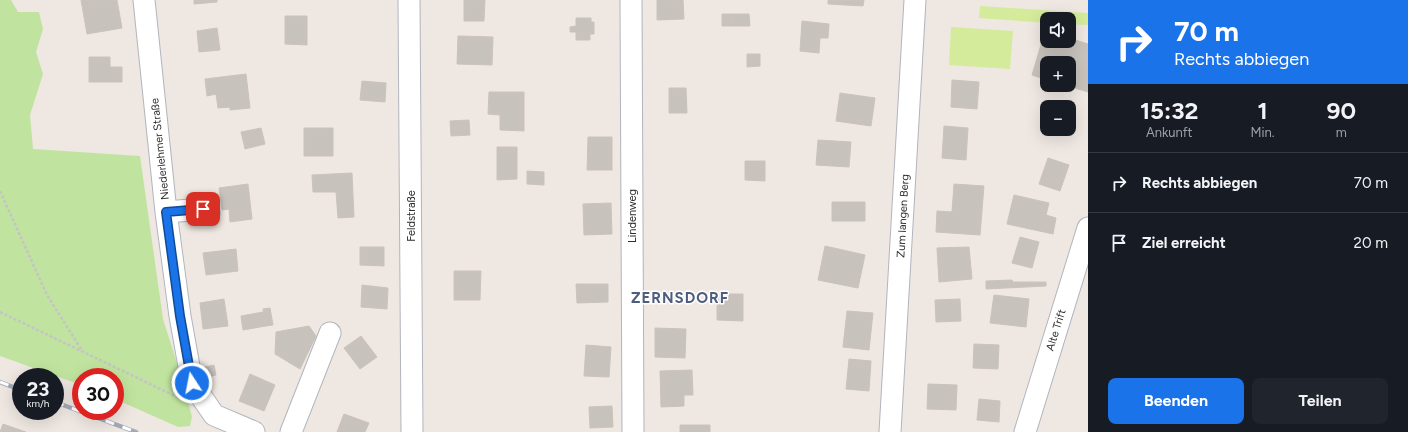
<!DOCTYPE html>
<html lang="de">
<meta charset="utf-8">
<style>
body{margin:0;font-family:Figtree,sans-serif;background:#20242c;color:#f1f3f6;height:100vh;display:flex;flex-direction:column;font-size:15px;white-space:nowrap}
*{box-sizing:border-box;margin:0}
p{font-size:13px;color:#9ea1a6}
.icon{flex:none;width:22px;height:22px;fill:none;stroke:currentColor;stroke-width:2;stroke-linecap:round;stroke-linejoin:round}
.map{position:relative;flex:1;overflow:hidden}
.side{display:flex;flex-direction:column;background:#171b24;width:320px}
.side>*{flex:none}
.top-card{background:#1a73e8;color:#fff;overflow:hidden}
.buttons{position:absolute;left:1040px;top:12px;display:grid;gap:8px}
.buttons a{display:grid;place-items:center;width:36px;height:36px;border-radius:8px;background:#171b24;box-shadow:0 4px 16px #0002;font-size:20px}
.speed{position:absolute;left:12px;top:368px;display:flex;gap:8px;font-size:20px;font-weight:700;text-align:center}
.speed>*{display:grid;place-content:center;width:52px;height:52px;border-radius:50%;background:#171b24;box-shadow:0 4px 16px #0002;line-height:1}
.speed small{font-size:10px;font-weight:400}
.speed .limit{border:6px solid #d22;background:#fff;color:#111}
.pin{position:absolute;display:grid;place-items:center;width:34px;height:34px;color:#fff;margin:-17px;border-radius:8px;box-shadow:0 2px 6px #0006}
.me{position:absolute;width:44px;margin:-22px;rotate:349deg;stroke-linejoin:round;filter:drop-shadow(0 0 3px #0008)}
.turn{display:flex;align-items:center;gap:14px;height:84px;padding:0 20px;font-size:18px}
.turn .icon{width:52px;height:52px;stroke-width:2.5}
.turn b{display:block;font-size:28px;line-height:34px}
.eta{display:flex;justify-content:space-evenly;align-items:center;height:68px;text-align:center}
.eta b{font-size:24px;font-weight:700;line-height:28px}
.button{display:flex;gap:8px;margin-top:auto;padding:8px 20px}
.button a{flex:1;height:46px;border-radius:8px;background:#1a73e8;color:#fff;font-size:16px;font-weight:700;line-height:46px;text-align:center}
.button a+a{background:#20242c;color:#f1f3f6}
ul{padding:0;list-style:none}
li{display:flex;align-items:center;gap:12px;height:60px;padding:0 20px;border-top:1px solid #363941}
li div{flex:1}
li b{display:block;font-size:15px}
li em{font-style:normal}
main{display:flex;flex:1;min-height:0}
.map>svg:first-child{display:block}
.green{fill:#c0e49f}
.pitch{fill:#d4eb9b}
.building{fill:#c8c2bc;stroke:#cbc3ba}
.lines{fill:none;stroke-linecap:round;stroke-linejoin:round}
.minor-casing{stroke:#b1b5be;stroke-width:23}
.path{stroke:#c4c4c4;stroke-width:2.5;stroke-dasharray:3 2;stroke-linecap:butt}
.minor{stroke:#fff;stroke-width:21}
.rail-casing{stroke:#a3a9b8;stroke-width:4.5}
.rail{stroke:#fff;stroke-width:3;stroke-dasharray:9;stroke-linecap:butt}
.route-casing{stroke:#114b97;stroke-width:10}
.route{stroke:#1a73e8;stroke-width:7}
.labels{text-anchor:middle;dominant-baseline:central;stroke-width:3;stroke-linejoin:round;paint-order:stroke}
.street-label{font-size:11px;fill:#2e2e2e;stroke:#fff}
.district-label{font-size:15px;font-weight:bold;letter-spacing:1px;fill:#4e5d7f;stroke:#fff}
</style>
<main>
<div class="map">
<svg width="1088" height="432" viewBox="0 0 1088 432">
<rect width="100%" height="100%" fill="#efe7e1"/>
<path class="green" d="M0,0H11L18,12H39L43,29L36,52L43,74L30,115L33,149L140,156L163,319L184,385L192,417L190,426L178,427L115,399V377H81V385L0,356Z"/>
<path class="pitch" d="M980,6L1088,13V25L1069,24V19H1047V23L979,18Z
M951,27L1013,31L1010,69L949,65Z"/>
<path class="building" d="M81,0H117L122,28L87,34Z
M194,0H217V2L194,4Z
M464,0H485L484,21H464Z
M657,0H683L684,19L657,20Z
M828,0H864L863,6L828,4Z
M722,14H732V26H722Z
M732,14H749L750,26H732Z
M285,16H307V45L285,44Z
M576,18H591V22H594V34H590V40H576V32H570V27L576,26Z
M802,21L829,24L828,38H820L819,53L800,51Z
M217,28L220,50L199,52L197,31Z
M1045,31L1047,32V41H1069V38L1088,44V92L1065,85H1069V63H1047V80L1032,75Z
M458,36L493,37L492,65L457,64Z
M747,54H760V66L747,67Z
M89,57H110V67H122V82H89Z
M246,74L250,108L230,110V107L218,108L216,94L207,96L205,79Z
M952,80L979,82L977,109L951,107Z
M362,81L386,83L385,102L360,100Z
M669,88H686L687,113H669Z
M489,92H524V131L500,130V115L488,114Z
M840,93L875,98L871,126L836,121Z
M469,120L470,135L451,136L450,121Z
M944,126L968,128L966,160L942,158Z
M261,128L265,144L245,149L241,132Z
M304,128H333V156H304Z
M588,137H612V170H587Z
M818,140L851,142L849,167L816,165Z
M497,147H517V179L497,180Z
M1048,158L1069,165L1060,191L1039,184Z
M745,161H765V181L745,180Z
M527,171L544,172V185L527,184Z
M352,173L354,217L338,218L336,192H313L312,175Z
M248,184L252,219L230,222L229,209L222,210L219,188Z
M954,184L984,186L980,235L936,232L937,211L952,212Z
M1014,195L1049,203L1046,215L1056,218L1053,234L1007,224Z
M832,202H865V221H832Z
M611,203L612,234L584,235L583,204Z
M1020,237L1039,242L1032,268L1012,263Z
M825,246L865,255L858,288L818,280Z
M360,247H384V266L360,265Z
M969,247L972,279L939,282L937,248Z
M236,249L238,271L206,275L203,253Z
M454,271H481L480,300H454Z
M1012,280L1013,282H1046V286L986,289V281Z
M576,284H608V302L577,303Z
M362,285L388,288L387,309L361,307Z
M717,294H743V321L717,320Z
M994,295L1029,299L1026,327L990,323Z
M224,299L228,326L203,329L200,303Z
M960,299L961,321L936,322L935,300Z
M270,308L273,325L266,326L263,309Z
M847,311L873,313L869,350L843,347Z
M263,312L266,326L243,330L241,316Z
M309,326L316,336L300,369L275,354L276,332Z
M655,328L686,329L685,358L655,357Z
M361,336L377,357L360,369L344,348Z
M974,344L999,345L998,369L973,368Z
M586,345L611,347L609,377L584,376Z
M849,359L871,361L869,391L846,389Z
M214,365L216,375L207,377L205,367Z
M692,370L693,395H684V406L661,407L660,371Z
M250,374L275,385L264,411L239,401Z
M928,384L957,385L956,410L927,409Z
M979,399L1000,401L999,422L977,420Z
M612,406L613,427L590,428L589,407Z
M344,414L369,423L365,432H337Z
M3,424L26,432H0Z
M680,425H710V432H680Z"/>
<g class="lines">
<defs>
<path id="minor" d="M144,0L166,212L180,316L192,383L214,415L254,432
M409,0L412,432
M631,0L633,432
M166,212L203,209L209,213
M291,432L330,333
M890,432L915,0
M1025,432L1088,228"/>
</defs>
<use href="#minor" class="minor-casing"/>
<path class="path" d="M0,191L47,295L83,352
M0,312L179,398"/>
<use href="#minor" class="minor"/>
<defs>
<path id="rail" d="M0,382L21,390
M55,402L136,432"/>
</defs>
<use href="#rail" class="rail-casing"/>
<use href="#rail" class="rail"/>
</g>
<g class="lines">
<defs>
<path id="route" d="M192,383L180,316L166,212L203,209"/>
</defs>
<use href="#route" class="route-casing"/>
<use href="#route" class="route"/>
</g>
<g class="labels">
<g class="street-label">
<text transform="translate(160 149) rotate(-96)">Niederlehmer Straße</text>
<text transform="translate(411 216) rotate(-90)">Feldstraße</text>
<text transform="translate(632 216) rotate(-90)">Lindenweg</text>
<text transform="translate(903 216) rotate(-87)">Zum langen Berg</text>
<text transform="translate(1056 330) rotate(-73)">Alte Trift</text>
</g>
<g class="district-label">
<text x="680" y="298">ZERNSDORF</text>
</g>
</g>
</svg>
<div class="buttons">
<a><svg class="icon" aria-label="sound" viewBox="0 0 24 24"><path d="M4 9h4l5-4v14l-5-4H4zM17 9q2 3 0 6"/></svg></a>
<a>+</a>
<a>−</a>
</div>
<div class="speed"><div>23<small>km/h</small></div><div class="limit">30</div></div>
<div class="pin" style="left:203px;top:209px;background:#d93025"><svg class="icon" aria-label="arrive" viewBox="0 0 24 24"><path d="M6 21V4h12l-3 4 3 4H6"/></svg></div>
<svg class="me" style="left:192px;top:383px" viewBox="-20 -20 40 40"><circle r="17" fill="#1a73e8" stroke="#fff" stroke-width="3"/><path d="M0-11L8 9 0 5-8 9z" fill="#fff"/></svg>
</div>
<section class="side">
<div class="top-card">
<div class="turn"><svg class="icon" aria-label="right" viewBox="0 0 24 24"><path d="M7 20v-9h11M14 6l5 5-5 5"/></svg><div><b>70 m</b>Rechts abbiegen</div></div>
</div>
<div class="eta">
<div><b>15:32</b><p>Ankunft</p></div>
<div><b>1</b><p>Min.</p></div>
<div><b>90</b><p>m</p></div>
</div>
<ul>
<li><svg class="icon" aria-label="right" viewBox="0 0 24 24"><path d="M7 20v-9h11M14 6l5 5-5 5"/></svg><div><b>Rechts abbiegen</b></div><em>70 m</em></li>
<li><svg class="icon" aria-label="arrive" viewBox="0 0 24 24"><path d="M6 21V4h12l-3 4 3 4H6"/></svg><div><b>Ziel erreicht</b></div><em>20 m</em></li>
</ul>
<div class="button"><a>Beenden</a><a>Teilen</a></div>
</section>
</main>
